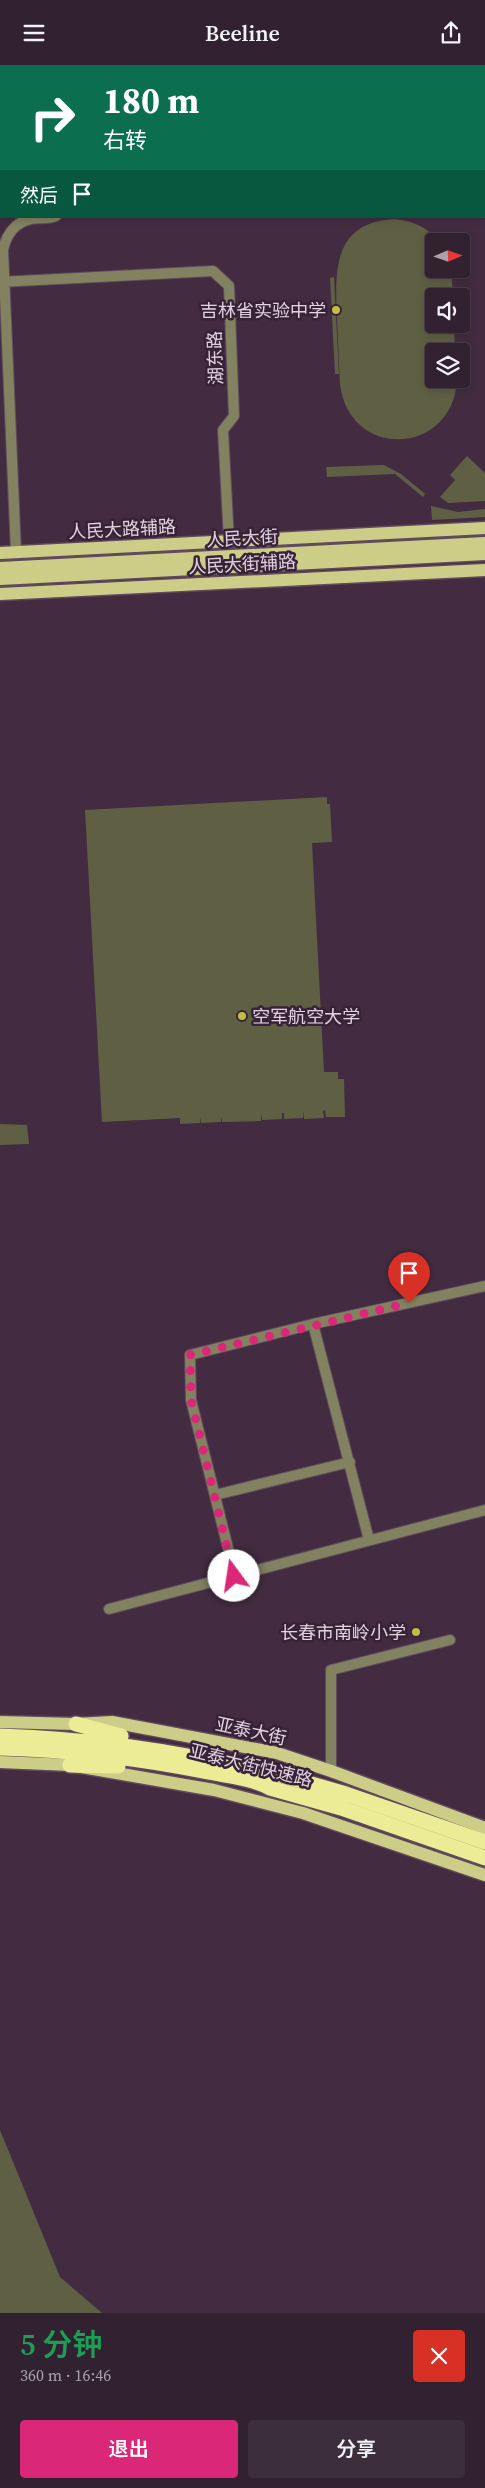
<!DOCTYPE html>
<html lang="zh">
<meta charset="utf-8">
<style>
body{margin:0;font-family:"Source Serif 4","Noto Sans SC",serif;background:#3d2e3d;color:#f1f3f6;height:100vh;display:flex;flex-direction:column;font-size:19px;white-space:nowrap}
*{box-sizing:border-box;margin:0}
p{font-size:16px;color:#a8a3ab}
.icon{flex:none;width:28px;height:28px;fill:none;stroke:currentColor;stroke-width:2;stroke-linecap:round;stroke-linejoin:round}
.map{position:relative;height:2248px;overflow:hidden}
.side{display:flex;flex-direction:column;background:#322131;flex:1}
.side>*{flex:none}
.hud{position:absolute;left:0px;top:0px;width:485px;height:152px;box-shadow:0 2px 8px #0003,0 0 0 1px #4d3e4d;background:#0b6e4f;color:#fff;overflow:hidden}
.needle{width:32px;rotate:88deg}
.controls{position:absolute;left:425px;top:168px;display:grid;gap:10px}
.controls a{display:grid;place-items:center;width:45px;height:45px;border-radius:5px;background:#322131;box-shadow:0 2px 8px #0003,0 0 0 1px #4d3e4d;font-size:25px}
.pin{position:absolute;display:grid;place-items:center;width:42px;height:42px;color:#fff;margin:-51px -21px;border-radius:50% 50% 50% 0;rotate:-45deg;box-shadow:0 0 5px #0007}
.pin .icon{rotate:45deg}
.me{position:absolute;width:55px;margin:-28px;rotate:346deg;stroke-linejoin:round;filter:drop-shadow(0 0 4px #0008)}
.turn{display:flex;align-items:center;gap:18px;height:105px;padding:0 20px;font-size:22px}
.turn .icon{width:65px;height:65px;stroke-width:2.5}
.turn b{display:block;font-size:35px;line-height:42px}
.then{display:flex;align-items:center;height:48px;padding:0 20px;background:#0003;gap:10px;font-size:19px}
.round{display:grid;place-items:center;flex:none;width:52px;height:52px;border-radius:5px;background:#3d2e3d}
.head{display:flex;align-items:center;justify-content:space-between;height:85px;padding:0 20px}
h1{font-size:30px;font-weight:600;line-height:38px;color:#1e9e55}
.cta{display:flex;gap:10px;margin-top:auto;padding:10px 20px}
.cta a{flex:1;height:58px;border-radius:5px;background:#db2777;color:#fff;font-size:20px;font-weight:600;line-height:58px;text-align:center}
.cta a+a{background:#3d2e3d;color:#f1f3f6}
header{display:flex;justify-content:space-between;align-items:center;height:65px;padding:0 20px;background:#322131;font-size:22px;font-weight:600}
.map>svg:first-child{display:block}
.green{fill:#5f5f44}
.water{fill:#765d74;stroke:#968094}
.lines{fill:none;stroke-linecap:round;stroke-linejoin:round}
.minor-casing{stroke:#5f4a5e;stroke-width:12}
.major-casing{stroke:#5f4a5e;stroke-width:15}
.highway-casing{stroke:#5f4a5e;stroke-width:18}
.minor{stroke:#828260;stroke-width:10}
.major{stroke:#cecd87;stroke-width:12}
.highway{stroke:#eceb96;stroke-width:15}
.route{stroke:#db2777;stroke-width:9;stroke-dasharray:0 16.2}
.poi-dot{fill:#c1bd40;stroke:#382237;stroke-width:2}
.labels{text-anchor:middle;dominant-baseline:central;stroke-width:5;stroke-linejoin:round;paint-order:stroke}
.poi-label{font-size:18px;fill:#e1d2e0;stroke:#382237;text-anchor:end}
.street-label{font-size:18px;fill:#e1d2e0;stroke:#382237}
</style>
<header><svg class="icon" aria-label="menu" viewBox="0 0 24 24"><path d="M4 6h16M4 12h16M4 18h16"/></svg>Beeline<svg class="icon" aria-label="share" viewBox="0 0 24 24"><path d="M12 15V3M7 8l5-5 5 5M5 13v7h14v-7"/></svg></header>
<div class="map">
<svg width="485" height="2248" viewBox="0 0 485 2248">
<rect width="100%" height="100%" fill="#432c41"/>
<path class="green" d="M395,154C413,156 427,162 439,176H434V204H451L453,231H434V259H454L455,286H434V314H457C454,391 349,396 340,319C339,298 338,276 337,254C335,207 332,157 395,154Z
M334,212L339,309H335L330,213Z
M467,391L485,408V436L448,438L440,432L455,415L450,410Z
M384,400L401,409L425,429L423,432L395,409L327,412L326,402Z
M431,441L458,447L485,444V452L432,455Z
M327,732V739H330L332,777L312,778L324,1007H338V1014H344L345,1052H326L325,1045L323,1046L324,1053L304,1054V1046L303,1053L284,1054V1048H282V1054L262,1055L261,1049V1056L222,1057V1051L221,1057L201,1058V1052L200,1058L180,1059V1053L102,1057L85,745Z
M0,1059L27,1060L29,1079L0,1080Z
M0,2065L60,2212L102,2248H0Z"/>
<path class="water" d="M0,0H199L1,1L0,14Z"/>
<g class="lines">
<defs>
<path id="minor" d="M361,1L362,0
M484,11H485
M0,39H1
M0,217L213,206L229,221L234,351L223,365L229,476
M16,487L3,185C6,170 15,157 31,154C39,152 48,155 56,151
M313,1259L369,1475
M215,1430L350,1397
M235,1511L191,1335L190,1290L313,1259L485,1221
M109,1544L485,1445
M331,1706V1605L450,1575"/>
<path id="major" d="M0,488L485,463
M0,503L485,478
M0,514L485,489
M0,529L485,505
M0,1657L76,1659L112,1657L277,1688L331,1706L485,1763
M0,1697L70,1700L214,1725L303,1748L485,1810"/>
<path id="highway" d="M76,1659L121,1671
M0,1671C89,1674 174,1685 260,1707H270L346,1729L485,1777
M0,1683C70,1685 139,1693 208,1707C228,1711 252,1713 270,1723L341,1743L485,1793
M70,1700L118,1701"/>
</defs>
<use href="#minor" class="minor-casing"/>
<use href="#major" class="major-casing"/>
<use href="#highway" class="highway-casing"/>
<use href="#minor" class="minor"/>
<use href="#major" class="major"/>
<use href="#highway" class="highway"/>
</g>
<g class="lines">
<path class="route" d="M234,1511L191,1335L190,1290L409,1238"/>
</g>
<g class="poi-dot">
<circle cx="336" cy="245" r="5"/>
<circle cx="242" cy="951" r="5"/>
<circle cx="416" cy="1567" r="5"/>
</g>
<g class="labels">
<g class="poi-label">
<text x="326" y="245">吉林省实验中学</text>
<text x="252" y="951" text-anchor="start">空军航空大学</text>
<text x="406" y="1567">长春市南岭小学</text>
</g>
<g class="street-label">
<text transform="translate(215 293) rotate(-92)">湖东路</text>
<text transform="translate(122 464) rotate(-3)">人民大路辅路</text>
<text transform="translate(242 473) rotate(-3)">人民大街</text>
<text transform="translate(242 499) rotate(-3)">人民大街辅路</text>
<text transform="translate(251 1666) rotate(12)">亚泰大街</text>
<text transform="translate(251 1700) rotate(14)">亚泰大街快速路</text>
</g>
</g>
</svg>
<div class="controls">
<a><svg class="needle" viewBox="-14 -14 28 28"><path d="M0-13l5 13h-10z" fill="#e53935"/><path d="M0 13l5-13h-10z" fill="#a8a3ab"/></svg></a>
<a><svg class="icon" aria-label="sound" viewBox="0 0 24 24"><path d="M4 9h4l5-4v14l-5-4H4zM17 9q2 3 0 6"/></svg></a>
<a><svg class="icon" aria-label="layers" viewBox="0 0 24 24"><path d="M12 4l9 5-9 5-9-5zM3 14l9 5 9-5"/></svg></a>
</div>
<div class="pin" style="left:409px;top:1238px;background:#d93025"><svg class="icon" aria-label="arrive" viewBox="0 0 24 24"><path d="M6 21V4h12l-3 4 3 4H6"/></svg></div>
<svg class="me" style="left:234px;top:1511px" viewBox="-20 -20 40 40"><circle r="19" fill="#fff"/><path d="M0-13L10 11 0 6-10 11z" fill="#db2777"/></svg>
<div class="hud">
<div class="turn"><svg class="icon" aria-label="right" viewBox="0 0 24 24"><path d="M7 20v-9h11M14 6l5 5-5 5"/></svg><div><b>180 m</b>右转</div></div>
<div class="then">然后<svg class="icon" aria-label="arrive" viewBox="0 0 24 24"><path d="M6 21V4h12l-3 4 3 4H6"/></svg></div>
</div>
</div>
<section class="side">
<div class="head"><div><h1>5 分钟</h1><p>360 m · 16:46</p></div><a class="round" style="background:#d93025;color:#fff"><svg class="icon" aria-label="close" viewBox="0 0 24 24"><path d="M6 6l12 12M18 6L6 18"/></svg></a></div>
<div class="cta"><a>退出</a><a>分享</a></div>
</section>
